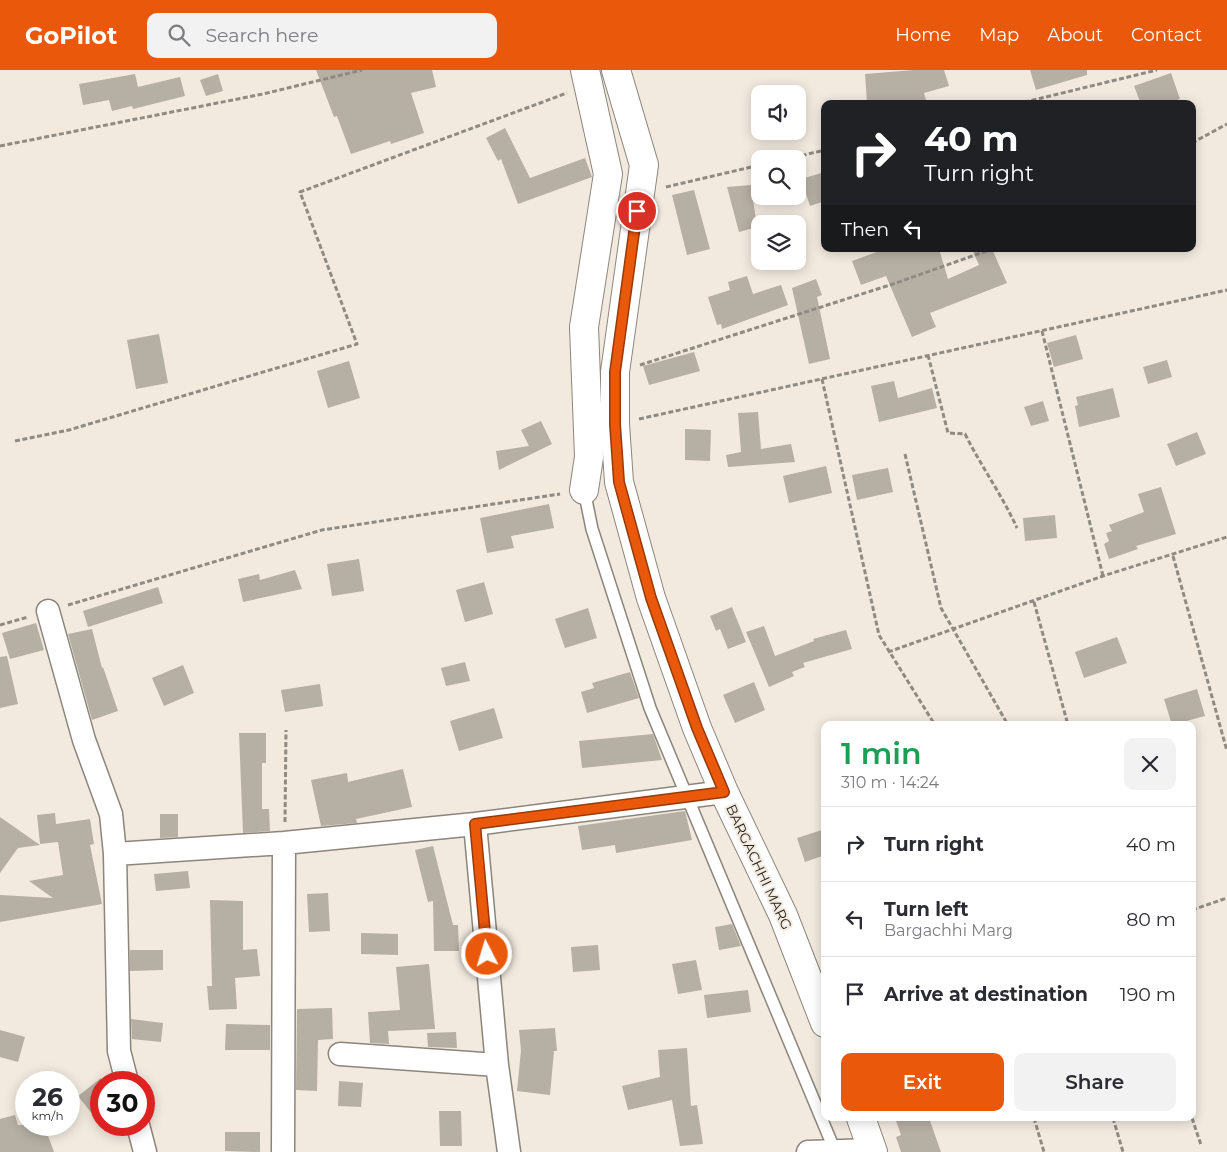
<!DOCTYPE html>
<meta charset="utf-8">
<style>
body{margin:0;font-family:Montserrat,sans-serif;background:#f2f2f3;color:#2b2b33;height:100vh;display:flex;flex-direction:column;font-size:19px;white-space:nowrap}
*{box-sizing:border-box;margin:0}
p{font-size:16px;color:#7c7c81}
.icon{flex:none;width:28px;height:28px;fill:none;stroke:currentColor;stroke-width:2;stroke-linecap:round;stroke-linejoin:round}
.map{position:relative;flex:1;overflow:hidden}
.side{position:absolute;left:821px;top:651px;width:375px;height:400px;display:flex;flex-direction:column;background:#fff;border-radius:10px;box-shadow:0 2px 12px #0003}
.side>*{flex:none}
.hud{position:absolute;left:821px;top:30px;width:375px;height:152px;border-radius:10px;box-shadow:0 2px 12px #0003;background:#202124;color:#fff;overflow:hidden}
.controls{position:absolute;left:751px;top:15px;display:grid;gap:10px}
.controls a{display:grid;place-items:center;width:55px;height:55px;border-radius:10px;background:#fff;box-shadow:0 2px 12px #0003;font-size:25px}
.speed{position:absolute;left:15px;top:1001px;display:flex;gap:10px;font-size:25px;font-weight:700;text-align:center}
.speed>*{display:grid;place-content:center;width:65px;height:65px;border-radius:50%;background:#fff;box-shadow:0 2px 12px #0003;line-height:1}
.speed small{font-size:12px;font-weight:400}
.speed .limit{border:8px solid #d22;background:#fff;color:#111}
.pin{position:absolute;display:grid;place-items:center;width:42px;height:42px;color:#fff;margin:-21px;border:2px solid #fff;border-radius:50%;box-shadow:0 1px 5px #0007}
.me{position:absolute;width:55px;margin:-28px;rotate:355deg;stroke-linejoin:round;filter:drop-shadow(0 0 4px #0008)}
.turn{display:flex;align-items:center;gap:18px;height:105px;padding:0 20px;font-size:22px}
.turn .icon{width:65px;height:65px;stroke-width:2.5}
.turn b{display:block;font-size:35px;line-height:42px}
.then{display:flex;align-items:center;height:48px;padding:0 20px;background:#0003;gap:10px;font-size:19px}
.round{display:grid;place-items:center;flex:none;width:52px;height:52px;border-radius:10px;background:#f2f2f3}
.headline{display:flex;align-items:center;justify-content:space-between;height:85px;padding:0 20px}
h1{font-size:30px;font-weight:600;line-height:38px;color:#1e9e55}
.cta{display:flex;gap:10px;margin-top:auto;padding:10px 20px}
.cta a{flex:1;height:58px;border-radius:10px;background:#ea580c;color:#fff;font-size:20px;font-weight:600;line-height:58px;text-align:center}
.cta a+a{background:#f2f2f3;color:#2b2b33}
ul{padding:0;list-style:none}
li{display:flex;align-items:center;gap:15px;height:75px;padding:0 20px;border-top:1px solid #e1e1e2}
li div{flex:1}
li b{display:block;font-size:19px}
li em{font-style:normal}
header{display:flex;align-items:center;gap:30px;box-sizing:border-box;height:70px;padding:0 25px;background:#ea580c;color:#fff}
header strong{font-size:24px}
nav{display:flex;gap:28px;margin-inline-start:auto;font-size:18px}
.search{width:350px;height:45px;background:#f2f2f3;display:flex;align-items:center;gap:12px;box-sizing:border-box;padding:0 18px;border-radius:10px;color:#7c7c81;font-size:19px}
.map>svg:first-child{display:block}
.building{fill:#b6afa4}
.lines{fill:none;stroke-linecap:round;stroke-linejoin:round}
.service-casing{stroke:#8c857b;stroke-width:14}
.minor-casing{stroke:#8c857b;stroke-width:25}
.tertiary-casing{stroke:#8c857b;stroke-width:30}
.path{stroke:#8f8a82;stroke-width:3;stroke-dasharray:5 2.5;stroke-linecap:butt}
.service{stroke:#fff;stroke-width:11}
.minor{stroke:#fff;stroke-width:22}
.tertiary{stroke:#fff;stroke-width:28}
.route-casing{stroke:#983908;stroke-width:12}
.route{stroke:#ea580c;stroke-width:9}
.labels{text-anchor:middle;dominant-baseline:central;stroke-width:4;stroke-linejoin:round;paint-order:stroke}
.street-label{font-size:14px;fill:#27241f;stroke:#f2eadf}
</style>
<header>
<strong>GoPilot</strong>
<div class="search"><svg class="icon" aria-label="search" viewBox="0 0 24 24"><circle cx="10" cy="10" r="6"/><path d="M15 15l6 6"/></svg>Search here</div>
<nav><a>Home</a><a>Map</a><a>About</a><a>Contact</a></nav>
</header>
<div class="map">
<svg width="1227" height="1082" viewBox="0 0 1227 1082">
<rect width="100%" height="100%" fill="#f2eadf"/>
<path class="building" d="M316,0H432L436,17L411,23L424,63L391,74L390,71L351,84L337,46L334,47Z
M914,0H944L949,16L924,23L927,34H867L865,4Z
M1030,0H1087V5L1036,20Z
M1171,3L1180,29L1166,34H1141L1134,16Z
M135,4L138,17L180,7L185,26L133,39L132,36L112,41L109,30L83,35L79,14Z
M218,4L223,21L206,26L200,10Z
M505,58L530,108L585,88L592,107L518,134L501,89L498,91L486,68Z
M825,102V131L810,136L801,109Z
M751,115L757,157L739,162L727,117Z
M694,120L710,179L687,185L672,125Z
M885,179H939L948,209L979,195L972,179H992L1007,213L930,243L936,257L912,267L886,206L861,215L852,191Z
M747,206L753,224L781,215L788,235L722,259L721,254L717,255L708,227L730,220L728,212Z
M816,209L822,225L817,227L830,289L809,294L792,218Z
M159,264L168,313L136,319L127,270Z
M1076,265L1083,289L1054,297L1047,273Z
M694,282L700,301L649,315L643,296Z
M1167,290L1172,307L1148,314L1143,297Z
M349,291L360,328L328,338L317,301Z
M894,311L898,328L932,318L937,338L879,352L871,316Z
M1113,318L1120,347L1079,357L1075,336L1078,335L1076,327Z
M1043,331L1049,351L1031,356L1024,337Z
M758,342L761,379L791,374L795,392L728,397L726,385L741,382L738,343Z
M541,351L552,374L499,400L496,381L529,376L521,360Z
M685,359L711,360L710,391L685,390Z
M1197,362L1206,384L1176,396L1167,374Z
M826,396L832,423L789,433L783,406Z
M888,398L893,422L857,430L852,405Z
M1161,417L1176,464L1136,476L1138,479L1109,489L1104,474L1109,471L1106,463L1112,461L1109,455L1144,442L1138,424Z
M549,434L554,458L511,466L514,478L487,483L480,448Z
M1055,445L1057,468L1025,471L1023,448Z
M359,489L364,521L332,526L327,494Z
M295,500L302,519L243,532L238,509L259,504L260,510Z
M484,512L493,544L465,552L456,520Z
M158,517L163,533L88,557L83,541Z
M732,537L746,572L728,579L720,559L716,561L710,546Z
M588,538L597,568L565,578L555,549Z
M36,553L44,580L10,589L2,563Z
M764,556L775,586L814,571L813,569L846,560L852,579L803,593L805,597L792,602L794,606L769,617L746,562Z
M92,559L102,598L103,597L118,641L92,650L68,564Z
M1117,567L1127,593L1084,608L1075,582Z
M7,586L18,634L0,638V587Z
M465,592L470,611L446,616L441,598Z
M183,595L194,623L164,636L152,608Z
M630,602L639,628L587,643L581,622L594,618L592,613Z
M754,612L765,640L735,653L723,625Z
M320,614L323,636L285,642L281,620Z
M1197,619L1205,646L1172,655L1164,629Z
M494,638L503,668L459,681L450,651Z
M239,663H266V693H262V739H269L270,761L243,763Z
M653,664L662,690L582,698L579,671Z
M403,699L412,737L356,749L357,753L321,756L311,710L347,703L348,712Z
M685,741L692,770L616,783L615,775L582,780L578,756Z
M55,743L56,754L90,749L94,774L90,775L102,834L0,852V825L53,828L29,811L63,805L58,772L40,774L37,745Z
M160,744H178V767L160,768Z
M0,747L40,775L18,778L0,803Z
M825,759V785L805,792L797,768Z
M433,776L453,855H458L459,881H434L433,831L428,832L415,780Z
M188,801L190,818L156,821L154,804Z
M328,823L330,861L309,862L307,824Z
M210,830L243,831V880L257,879L260,906L235,908L237,939L209,940L207,916H212Z
M732,854L741,876L719,880L715,857Z
M361,863L398,864V885L361,884Z
M598,875L600,900L573,902L571,877Z
M130,880H163V900L130,901Z
M696,890L702,920L678,924L672,894Z
M429,894L435,959L388,961L389,974L370,973L368,942L400,940L396,897Z
M748,920L751,942L707,948L704,925Z
M332,938L333,969L318,970L317,1021L296,1020L297,939Z
M131,949L163,953L161,972L132,969Z
M226,954L270,955V980H225Z
M555,958L557,981H554L550,1025L517,1021L521,980L519,960Z
M0,960L25,967L18,992L0,987Z
M456,962L457,978L428,977L427,963Z
M687,978L691,1036L697,1035L703,1074L680,1076L672,1030L628,1040L622,1016L660,1007L658,980Z
M101,1008V1055L78,1026Z
M339,1011L363,1013L361,1037L338,1036Z
M439,1041H461L462,1076H440Z
M15,1045L18,1055H44L54,1082H0V1049Z
M895,1048H929L941,1082H901L896,1067L901,1065Z
M225,1062H260V1082L225,1081Z"/>
<g class="lines">
<defs>
<path id="service" d="M584,420L592,459L650,638L835,1081"/>
<path id="minor" d="M48,541L84,670L111,744L115,784L119,981L127,1012
M475,754L497,995L509,1082
M115,784L284,773L475,754L724,722
M340,984L497,995
M138,1055L145,1082
M283,1082L284,773
M808,1082L873,1080"/>
<path id="tertiary" d="M616,0L644,95L615,302V354L619,412L651,528L697,658L724,722L783,845L825,953
M584,420L589,387L584,257L608,104L585,0
M861,1048L873,1082"/>
</defs>
<use href="#service" class="service-casing"/>
<use href="#minor" class="minor-casing"/>
<use href="#tertiary" class="tertiary-casing"/>
<path class="path" d="M1017,34L1157,0
M1192,73L1227,54
M0,76L263,24L362,0
M787,89L825,80
M666,117L760,95
M1042,261L1103,506
M928,285L948,363L965,364C981,396 1002,425 1017,458
M640,295L893,214L992,179
M822,309L879,565L935,655
M639,349L1227,220
M15,371L69,360L357,274L300,122L567,23
M905,384L941,538L1008,655
M1173,486L1227,681
M1034,532L1068,655
M68,535L322,460L560,424
M0,555L28,547
M888,582L1103,506L1227,467
M285,752L286,660
M1192,840L1227,828
M1034,1048L1044,1082
M1113,1048L1123,1082
M1192,1048L1201,1075"/>
<use href="#service" class="service"/>
<use href="#minor" class="minor"/>
<use href="#tertiary" class="tertiary"/>
</g>
<g class="lines">
<defs>
<path id="route" d="M487,884L475,754L724,722L697,658L651,528L619,412L615,354V302L637,141"/>
</defs>
<use href="#route" class="route-casing"/>
<use href="#route" class="route"/>
</g>
<g class="labels">
<g class="street-label">
<text transform="translate(759 797) rotate(65)">BARGACHHI MARG</text>
</g>
</g>
</svg>
<div class="controls">
<a><svg class="icon" aria-label="sound" viewBox="0 0 24 24"><path d="M4 9h4l5-4v14l-5-4H4zM17 9q2 3 0 6"/></svg></a>
<a><svg class="icon" aria-label="search" viewBox="0 0 24 24"><circle cx="10" cy="10" r="6"/><path d="M15 15l6 6"/></svg></a>
<a><svg class="icon" aria-label="layers" viewBox="0 0 24 24"><path d="M12 4l9 5-9 5-9-5zM3 14l9 5 9-5"/></svg></a>
</div>
<div class="speed"><div>26<small>km/h</small></div><div class="limit">30</div></div>
<div class="pin" style="left:637px;top:141px;background:#d93025"><svg class="icon" aria-label="arrive" viewBox="0 0 24 24"><path d="M6 21V4h12l-3 4 3 4H6"/></svg></div>
<svg class="me" style="left:487px;top:884px" viewBox="-20 -20 40 40"><circle r="17" fill="#ea580c" stroke="#fff" stroke-width="3"/><path d="M0-11L8 9 0 5-8 9z" fill="#fff"/></svg>
<div class="hud">
<div class="turn"><svg class="icon" aria-label="right" viewBox="0 0 24 24"><path d="M7 20v-9h11M14 6l5 5-5 5"/></svg><div><b>40 m</b>Turn right</div></div>
<div class="then">Then<svg class="icon" aria-label="left" viewBox="0 0 24 24"><path d="M17 20v-9H6M10 6l-5 5 5 5"/></svg></div>
</div>
<section class="side">
<div class="headline"><div><h1>1 min</h1><p>310 m · 14:24</p></div><a class="round"><svg class="icon" aria-label="close" viewBox="0 0 24 24"><path d="M6 6l12 12M18 6L6 18"/></svg></a></div>
<ul>
<li><svg class="icon" aria-label="right" viewBox="0 0 24 24"><path d="M7 20v-9h11M14 6l5 5-5 5"/></svg><div><b>Turn right</b></div><em>40 m</em></li>
<li><svg class="icon" aria-label="left" viewBox="0 0 24 24"><path d="M17 20v-9H6M10 6l-5 5 5 5"/></svg><div><b>Turn left</b><p>Bargachhi Marg</p></div><em>80 m</em></li>
<li><svg class="icon" aria-label="arrive" viewBox="0 0 24 24"><path d="M6 21V4h12l-3 4 3 4H6"/></svg><div><b>Arrive at destination</b></div><em>190 m</em></li>
</ul>
<div class="cta"><a>Exit</a><a>Share</a></div>
</section>
</div>
